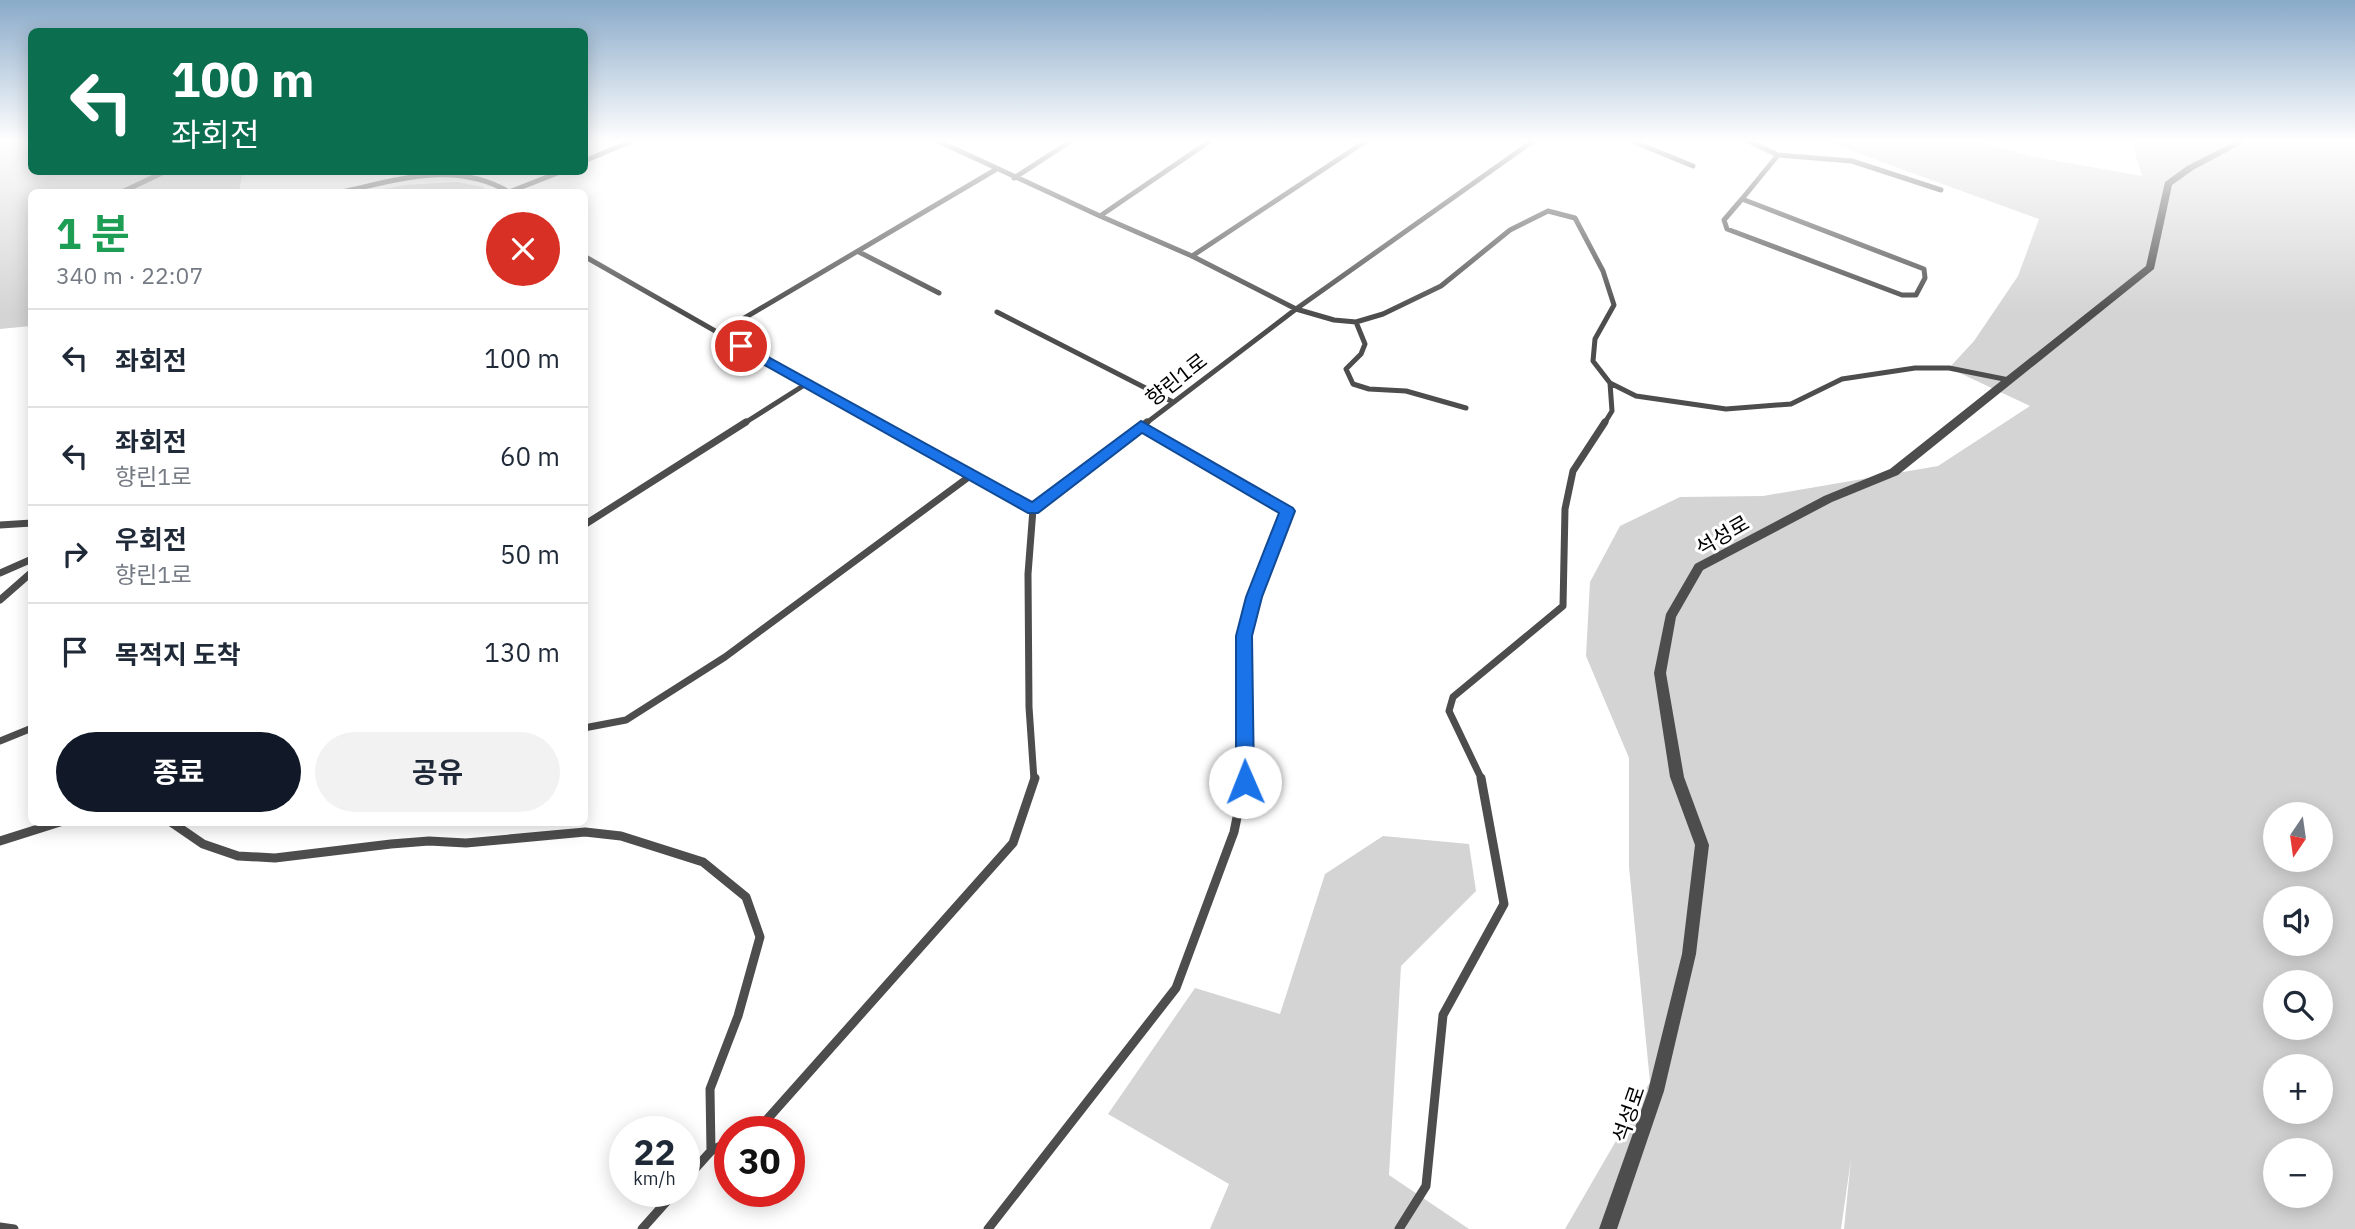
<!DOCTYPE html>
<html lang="ko">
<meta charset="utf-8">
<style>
body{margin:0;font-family:"IBM Plex Sans","Noto Sans KR",sans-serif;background:#f2f2f3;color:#1f2937;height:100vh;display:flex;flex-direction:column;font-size:26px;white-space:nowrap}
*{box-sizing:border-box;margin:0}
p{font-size:23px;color:#747a83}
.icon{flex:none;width:38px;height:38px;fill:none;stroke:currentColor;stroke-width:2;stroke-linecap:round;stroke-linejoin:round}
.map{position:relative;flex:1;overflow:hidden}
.panel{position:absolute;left:28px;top:189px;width:560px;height:637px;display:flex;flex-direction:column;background:#fff;border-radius:10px;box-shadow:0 4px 18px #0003}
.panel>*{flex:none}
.guide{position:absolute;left:28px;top:28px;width:560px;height:147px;border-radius:10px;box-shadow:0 4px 18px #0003;background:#0b6e4f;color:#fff;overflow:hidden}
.needle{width:46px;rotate:193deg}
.tools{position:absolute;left:2263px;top:802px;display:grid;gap:14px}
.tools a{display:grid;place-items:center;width:70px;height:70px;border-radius:50%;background:#fff;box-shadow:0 4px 18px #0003;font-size:35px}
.speed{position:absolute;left:609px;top:1116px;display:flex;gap:14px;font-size:35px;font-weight:700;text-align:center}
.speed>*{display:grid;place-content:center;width:91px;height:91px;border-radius:50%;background:#fff;box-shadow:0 4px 18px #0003;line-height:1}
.speed small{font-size:18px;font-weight:400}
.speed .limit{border:10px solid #d22;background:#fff;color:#111}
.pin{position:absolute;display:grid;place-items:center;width:60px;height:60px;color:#fff;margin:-30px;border:4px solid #fff;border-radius:50%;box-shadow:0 2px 7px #0007}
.me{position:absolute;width:77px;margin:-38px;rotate:359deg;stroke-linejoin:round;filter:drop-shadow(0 0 5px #0008)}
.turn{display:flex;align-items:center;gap:24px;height:147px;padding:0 28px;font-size:32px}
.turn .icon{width:91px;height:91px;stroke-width:2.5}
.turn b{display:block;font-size:49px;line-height:60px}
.round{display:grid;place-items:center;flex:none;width:74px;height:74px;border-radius:37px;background:#f2f2f3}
.head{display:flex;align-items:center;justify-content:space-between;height:119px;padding:0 28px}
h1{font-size:42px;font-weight:700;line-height:52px;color:#1e9e55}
.action{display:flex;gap:14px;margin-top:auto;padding:14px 28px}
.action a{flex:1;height:80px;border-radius:42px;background:#111827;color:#fff;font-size:28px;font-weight:700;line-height:80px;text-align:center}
.action a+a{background:#f2f2f3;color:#1f2937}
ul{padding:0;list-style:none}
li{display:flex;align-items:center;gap:21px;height:98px;padding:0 28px;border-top:2px solid #e0e1e3}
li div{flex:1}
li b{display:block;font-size:26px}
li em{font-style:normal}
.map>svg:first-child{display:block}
.green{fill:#d4d4d4;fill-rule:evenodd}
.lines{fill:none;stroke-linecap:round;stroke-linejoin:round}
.minor-far2{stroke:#4d4d4d;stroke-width:5}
.minor-far1{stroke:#4d4d4d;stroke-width:7}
.minor{stroke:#4d4d4d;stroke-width:9}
.tertiary{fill:#4d4d4d;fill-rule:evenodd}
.route{fill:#1a73e8;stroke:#114b97;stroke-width:2}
.labels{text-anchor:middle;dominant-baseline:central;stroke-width:6;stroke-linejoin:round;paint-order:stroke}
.street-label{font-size:21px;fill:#000;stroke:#fff}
</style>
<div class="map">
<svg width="2355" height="1229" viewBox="0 0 2355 1229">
<rect width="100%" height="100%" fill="#fff"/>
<path class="green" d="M0,141H31L32,172H243L239,192H32L31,326L0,329Z
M1824,141H1977L2035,157L2142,176L2132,144L2145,141H2355V1229H1844L1851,1159L1841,1229H1565L1650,1082L1629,867V758L1586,656L1590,582L1620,526L1680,497L1763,496L1938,466L2030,406L1949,368L1974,341L2018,276L2039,219ZM2275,814H2320V859H2275ZM2275,898H2320V943H2275ZM2275,982H2320V1027H2275ZM2275,1066H2320V1111H2275ZM2275,1150H2320V1195H2275Z
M457,182L483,187L488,192H368L405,185Z
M1383,836L1469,844L1476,891L1401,966L1389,1175L1469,1229H1210L1229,1184L1108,1114L1195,988L1280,1014L1325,874Z"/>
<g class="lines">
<path class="minor-far2" d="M938,141L1100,216
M1210,141L1100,216L1192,256L1296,309L1334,320L1356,322L1383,314L1441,286L1510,230L1548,211L1575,218L1603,271L1614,305L1595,339L1593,361L1610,383L1636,396L1726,409L1791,404L1842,379L1915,368H1949L2009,380
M1632,141L1693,166
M1778,155L1852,161L1941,190
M584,161L632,141
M1014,178L1071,141
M122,192L164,172
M341,192C398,180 455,160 509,192
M509,192L560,172
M1742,199L1924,269L1925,278L1916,295H1902L1727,229L1724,220Z
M1742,199L1778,155L1748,141
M859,252L939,293
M584,256L878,424
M1192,256L1366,141
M997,312L1171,401
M1356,322L1365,344L1361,354L1346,369L1353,384L1369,389L1406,391L1466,408
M719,333L995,170
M743,424L806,384
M1145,424L1296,309L1533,141
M1604,424L1612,411L1610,383"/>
<path class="minor-far1" d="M875,422L1033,509L1147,422
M1141,426L1287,511L1254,597L1244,636L1245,780
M1033,509L1028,574L1029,707L1034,780
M0,525L32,523
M584,525L746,422
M0,573L32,559
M0,600L32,572
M584,728L626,720L725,657L970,476
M0,741L32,728
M1482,780L1449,711L1453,697L1563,606L1565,509L1573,471L1605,422"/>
<path class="minor" d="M171,822L203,844L238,856L275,858L391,844L429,841L466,843L585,832L621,836L703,862L746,897L760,937L738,1016L710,1089L711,1151
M0,841L60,822
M747,1132L763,1124L1013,843L1035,778
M684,1181L711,1151L730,1141
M0,1227L14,1229
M642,1229L675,1192
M988,1229L1176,988L1234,832L1245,778
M1399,1229L1426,1186L1443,1015L1504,904L1481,778"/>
<path class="tertiary" d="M2236,141H2247L2193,170L2172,185L2154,269L1898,475L1832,502L1703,570L1676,617L1666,673L1684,777L1709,845L1696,954L1664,1091L1617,1229H1599L1648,1091L1682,954L1695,845L1670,777L1654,673L1666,614L1695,564L1824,496L1890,469L2146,266L2165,182L2187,166Z"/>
</g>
<linearGradient id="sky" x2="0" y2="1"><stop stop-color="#89aac9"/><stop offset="0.45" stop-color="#fff"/><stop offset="1" stop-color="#fff" stop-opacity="0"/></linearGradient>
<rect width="2355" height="313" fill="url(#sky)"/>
<path class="route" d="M741,342L1032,502L1141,421L1293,508L1295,511L1262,597L1252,636L1254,782L1251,787H1239L1236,782V636L1246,597L1279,513L1142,433L1038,513H1028L736,349L734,346Z"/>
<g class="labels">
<g class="street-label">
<text transform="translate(1176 379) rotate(-38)">향린1로</text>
<text transform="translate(1722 535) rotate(-30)">석성로</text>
<text transform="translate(1628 1114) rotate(-71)">석성로</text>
</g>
</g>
</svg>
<div class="tools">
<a><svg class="needle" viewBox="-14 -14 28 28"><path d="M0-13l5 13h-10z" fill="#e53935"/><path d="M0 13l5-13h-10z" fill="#747a83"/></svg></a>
<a><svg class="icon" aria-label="sound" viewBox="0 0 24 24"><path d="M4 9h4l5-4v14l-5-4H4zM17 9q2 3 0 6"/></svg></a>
<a><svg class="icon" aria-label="search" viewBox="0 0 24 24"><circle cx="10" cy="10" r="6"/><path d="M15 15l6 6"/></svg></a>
<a>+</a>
<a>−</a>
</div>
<div class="speed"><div>22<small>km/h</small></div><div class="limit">30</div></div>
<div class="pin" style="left:741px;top:346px;background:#d93025"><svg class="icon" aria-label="arrive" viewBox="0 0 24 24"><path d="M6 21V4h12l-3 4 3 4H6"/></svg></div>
<svg class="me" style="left:1245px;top:782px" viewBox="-20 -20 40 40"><circle r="19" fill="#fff"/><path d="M0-13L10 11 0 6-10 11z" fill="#1a73e8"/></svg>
<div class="guide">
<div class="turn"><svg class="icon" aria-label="left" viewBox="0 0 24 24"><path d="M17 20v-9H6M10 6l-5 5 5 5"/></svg><div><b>100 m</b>좌회전</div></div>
</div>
<section class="panel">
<div class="head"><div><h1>1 분</h1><p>340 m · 22:07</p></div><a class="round" style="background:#d93025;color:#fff"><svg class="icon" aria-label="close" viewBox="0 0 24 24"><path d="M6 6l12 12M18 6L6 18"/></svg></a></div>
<ul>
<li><svg class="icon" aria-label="left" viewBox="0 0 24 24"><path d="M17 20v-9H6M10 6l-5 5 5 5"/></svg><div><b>좌회전</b></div><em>100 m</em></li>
<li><svg class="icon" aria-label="left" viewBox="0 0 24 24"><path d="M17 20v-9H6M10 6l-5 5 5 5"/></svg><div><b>좌회전</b><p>향린1로</p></div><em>60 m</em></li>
<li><svg class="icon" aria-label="right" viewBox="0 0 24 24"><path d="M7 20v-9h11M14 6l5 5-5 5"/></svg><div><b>우회전</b><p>향린1로</p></div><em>50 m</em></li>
<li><svg class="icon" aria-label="arrive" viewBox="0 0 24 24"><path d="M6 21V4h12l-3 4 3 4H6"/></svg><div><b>목적지 도착</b></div><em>130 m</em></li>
</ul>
<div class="action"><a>종료</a><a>공유</a></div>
</section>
</div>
